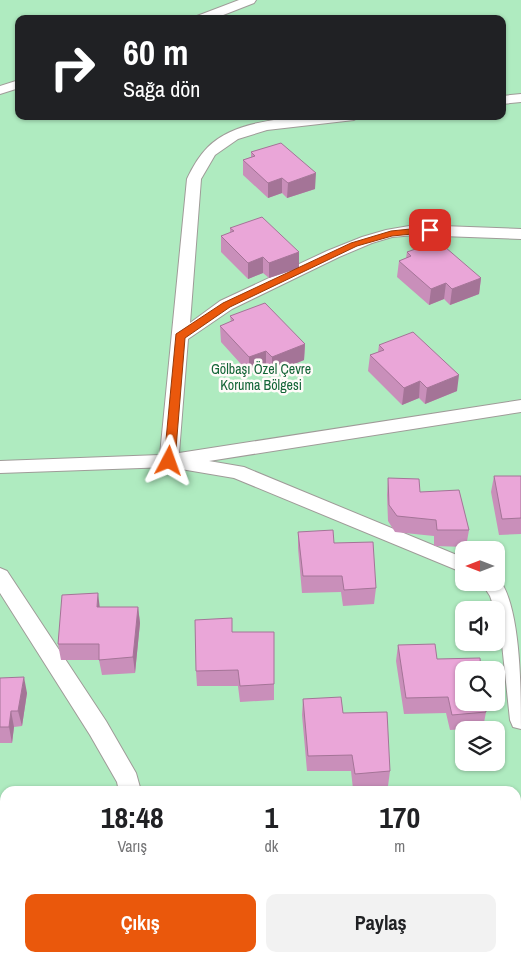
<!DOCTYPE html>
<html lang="tr">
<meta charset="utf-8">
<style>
body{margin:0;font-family:"Archivo Narrow",sans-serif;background:#f2f2f2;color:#202124;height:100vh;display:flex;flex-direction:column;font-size:19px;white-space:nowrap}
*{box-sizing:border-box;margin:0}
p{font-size:16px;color:#757577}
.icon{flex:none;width:28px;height:28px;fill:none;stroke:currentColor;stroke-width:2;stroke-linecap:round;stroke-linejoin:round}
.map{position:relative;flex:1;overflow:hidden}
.side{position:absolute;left:0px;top:786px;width:521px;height:176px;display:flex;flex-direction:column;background:#fff;border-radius:15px 15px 0 0;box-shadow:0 1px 4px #0004}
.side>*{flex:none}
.guide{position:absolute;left:15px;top:15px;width:491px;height:105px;border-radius:10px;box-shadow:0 1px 4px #0004;background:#202124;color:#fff;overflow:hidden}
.needle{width:32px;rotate:270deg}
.fabs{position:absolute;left:455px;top:541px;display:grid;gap:10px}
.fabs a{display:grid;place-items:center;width:50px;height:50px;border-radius:10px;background:#fff;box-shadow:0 1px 4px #0004;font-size:25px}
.pin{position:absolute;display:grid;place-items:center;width:42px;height:42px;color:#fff;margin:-21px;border-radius:10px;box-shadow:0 2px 8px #0006}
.me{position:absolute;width:55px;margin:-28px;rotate:4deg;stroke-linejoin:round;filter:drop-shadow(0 0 4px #0008)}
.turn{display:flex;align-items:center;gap:18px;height:105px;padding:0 25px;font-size:22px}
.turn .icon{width:65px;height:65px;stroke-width:2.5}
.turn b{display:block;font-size:35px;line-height:42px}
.eta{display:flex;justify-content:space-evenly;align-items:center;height:85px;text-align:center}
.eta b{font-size:30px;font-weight:700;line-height:35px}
.button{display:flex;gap:10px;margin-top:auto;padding:10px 25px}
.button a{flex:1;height:58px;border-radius:10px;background:#ea580c;color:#fff;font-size:20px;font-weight:700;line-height:58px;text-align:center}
.button a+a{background:#f2f2f2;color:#202124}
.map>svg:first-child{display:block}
.green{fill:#afebc0;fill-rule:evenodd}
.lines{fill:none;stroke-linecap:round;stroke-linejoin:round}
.minor-casing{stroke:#9f9b98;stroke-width:2}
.minor{fill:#fff;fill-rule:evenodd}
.wall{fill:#c98fba}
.shaded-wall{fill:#a47497}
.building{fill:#eaa6d8;stroke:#a47497}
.route{fill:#ea580c;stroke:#983908}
.labels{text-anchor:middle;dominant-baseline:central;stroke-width:5;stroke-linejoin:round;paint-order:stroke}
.park-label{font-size:14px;fill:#146537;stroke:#fffbf9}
</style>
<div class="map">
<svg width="521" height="962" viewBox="0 0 521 962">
<rect width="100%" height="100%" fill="#f2eeeb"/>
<path class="green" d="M0,0H521V962H0ZM19,19H502V116H19ZM464,550H496V582H464ZM464,610H496V642H464ZM464,670H496V702H464ZM464,730H496V762H464ZM5,791H516V958H5Z"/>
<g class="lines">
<defs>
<path id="minor" d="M239,0H256L254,3L213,19H195L197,16Z
M19,80V88L0,94V86Z
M521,94V102L502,104V96Z
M302,116H361L354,120L267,130L238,139L215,155L201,179L190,323L220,301L327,251L362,237L386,230L415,225L521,229V239L415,235L392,237L372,243L339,257L232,309L188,339L179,453L521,400V412L209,461L244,467L464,558V573L234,478L169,467L0,473V461L160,455L187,179C192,168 199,156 208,147C231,124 271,120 302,116Z
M0,568L7,571L106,721L136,773L141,791H119L117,782L90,735L0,593Z
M496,576C521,599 521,691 521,729L513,727L510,720L500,625L490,596L481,582H496Z
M116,958H142L141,962H115Z"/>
</defs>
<use href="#minor" class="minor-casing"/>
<use href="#minor" class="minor"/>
</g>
<path class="wall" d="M251,152L315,189L287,198L282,193L268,198L243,175V160L251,157Z
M230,228L299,252V268L269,278L263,273L248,279L221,252V236L230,233Z
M407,252L481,278L479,294L450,305L444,299L429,305L397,277L399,261L406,258Z
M230,316L305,344L304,360L272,373L266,367L249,373L221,342L220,326L231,322Z
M379,345L457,391L425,404L419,398L402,405L368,371L370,355L378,352Z
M494,476H521V534L499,535L491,492Z
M388,478L420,492L469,530L466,547L434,546V536L395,532L388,521L387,495Z
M298,532L334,543L376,588L374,604L343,606L341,592L302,593L298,548Z
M100,607H138L140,623L135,673L102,675L99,660H61L58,644Z
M232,632H274V700L240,702L238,686H197L196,671Z
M398,645L437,659L486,712L483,728L450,730L446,713L404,714L396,661Z
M0,678L27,693L22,726L14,727L12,743H0Z
M303,699L343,713L390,771L388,786L353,789L351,771H307L302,715Z"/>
<path class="shaded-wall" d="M316,173L315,189L287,198L288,183Z
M282,178V193L268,198V183Z
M299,252V268L269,278V263Z
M263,257V273L248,279V263Z
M481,278L479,294L450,305L452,289Z
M446,283L444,299L429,305L431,289Z
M305,344L304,360L272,373V357Z
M266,351V367L249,373V357Z
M459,375L457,391L425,404L427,388Z
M420,381L419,398L402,405L404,388Z
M98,593L100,609L97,607Z
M138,607L140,623L135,673L133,657Z
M24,677L27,693L22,726L18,711Z
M11,711L14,727L12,743L9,727Z"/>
<path class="building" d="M281,143L316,173L288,183L282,178L268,183L243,160L255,156L251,152Z
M262,217L299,252L269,263L263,257L248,263L221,236L234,231L230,228Z
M438,241L481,278L452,289L446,283L431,289L399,261L411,256L407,252Z
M265,303L305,344L272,357L266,351L249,357L220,326L234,320L230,316Z
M413,332L459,375L427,388L420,381L404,388L370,355L384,350L379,345Z
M494,476H521V518L502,519Z
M388,478L419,479L420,492L459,490L469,530H437L436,520L397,516L389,505Z
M333,530L334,543L373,542L376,588L344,590L342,576H303L298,532Z
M98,593L97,607H138L133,657L99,660V644H58L62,595Z
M232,618V632H274V684L240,686L238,670L196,671L195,620Z
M435,644L437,659L480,658L481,670H464V702H485L486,712L452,715L448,697L406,698L398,645Z
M24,677L18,711H11L9,727H0V678Z
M341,697L343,713L387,712L390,771L355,774L352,755L308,756L303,699Z
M0,958L5,957L39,958L38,962H0Z
M353,958V962L309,961Z
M206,959V962H170Z"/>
<path class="route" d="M430,227L433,228V232L392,236L357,246L230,307L185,338L175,461L173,464H165L164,461L176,334L223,303L351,243L391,231Z"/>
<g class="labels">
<g class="park-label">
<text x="261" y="369">Gölbaşı Özel Çevre<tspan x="261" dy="16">Koruma Bölgesi</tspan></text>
</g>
</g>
</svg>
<div class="fabs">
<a><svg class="needle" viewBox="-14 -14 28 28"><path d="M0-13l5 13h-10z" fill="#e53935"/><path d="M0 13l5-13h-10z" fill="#757577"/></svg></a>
<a><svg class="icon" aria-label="sound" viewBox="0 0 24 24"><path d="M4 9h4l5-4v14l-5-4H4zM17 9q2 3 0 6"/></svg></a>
<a><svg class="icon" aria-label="search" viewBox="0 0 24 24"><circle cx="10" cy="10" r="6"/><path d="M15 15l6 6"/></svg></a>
<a><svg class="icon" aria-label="layers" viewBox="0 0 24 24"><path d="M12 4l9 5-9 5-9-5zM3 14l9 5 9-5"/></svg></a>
</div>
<div class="pin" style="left:430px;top:230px;background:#d93025"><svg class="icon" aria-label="arrive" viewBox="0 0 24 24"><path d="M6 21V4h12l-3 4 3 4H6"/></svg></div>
<svg class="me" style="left:169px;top:461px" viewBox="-20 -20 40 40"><path d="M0-17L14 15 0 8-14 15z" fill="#ea580c" stroke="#fff" stroke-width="4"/></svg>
<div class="guide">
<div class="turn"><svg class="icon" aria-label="right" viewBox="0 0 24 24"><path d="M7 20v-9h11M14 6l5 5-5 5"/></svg><div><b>60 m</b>Sağa dön</div></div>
</div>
<section class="side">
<div class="eta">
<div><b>18:48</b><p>Varış</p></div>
<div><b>1</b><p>dk</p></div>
<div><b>170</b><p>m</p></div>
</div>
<div class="button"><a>Çıkış</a><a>Paylaş</a></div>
</section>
</div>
